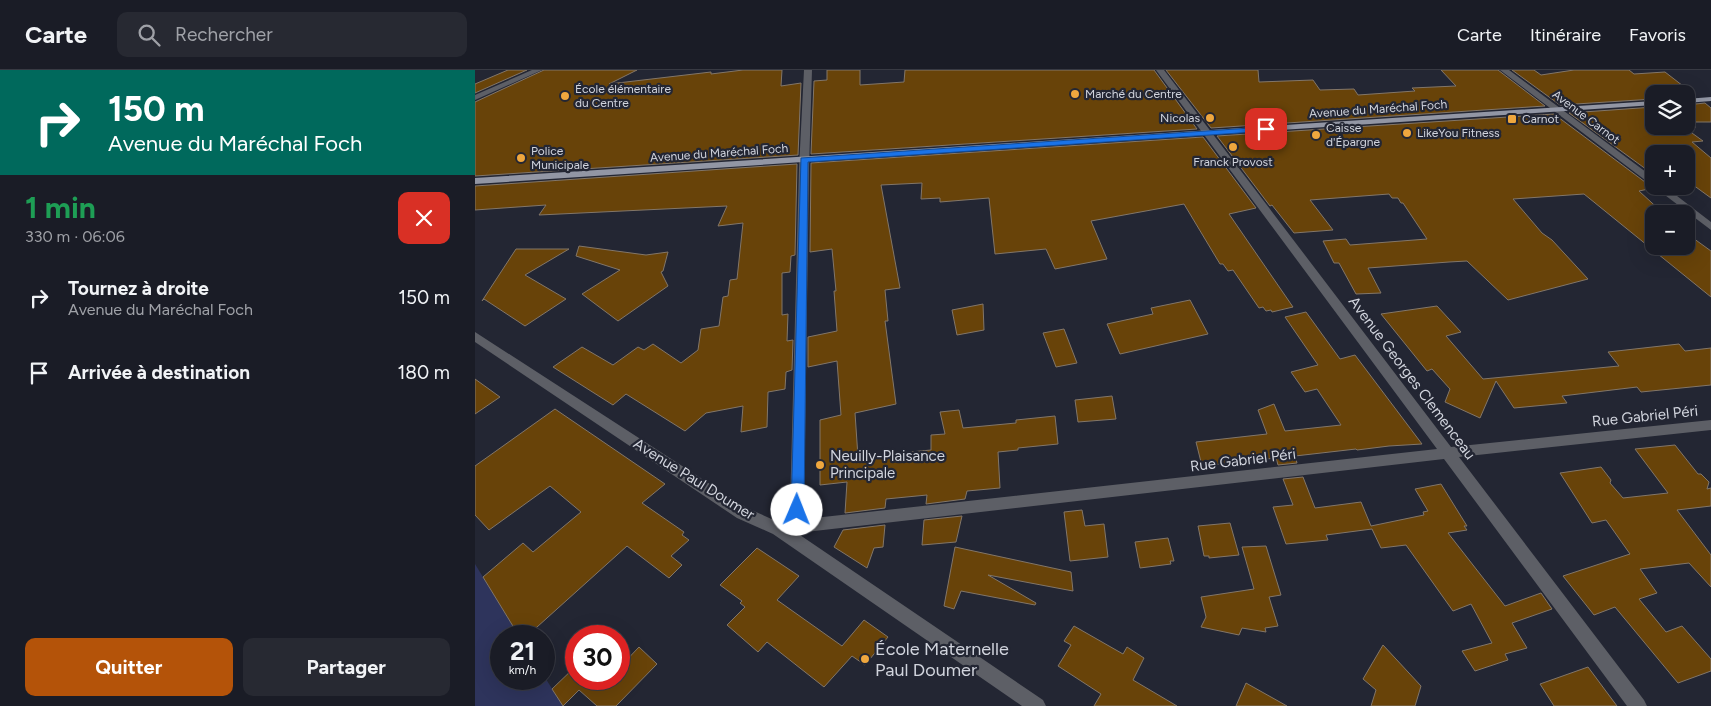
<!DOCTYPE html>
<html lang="fr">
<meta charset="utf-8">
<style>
body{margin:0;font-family:Figtree,sans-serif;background:#272932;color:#f1f3f6;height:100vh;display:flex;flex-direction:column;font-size:19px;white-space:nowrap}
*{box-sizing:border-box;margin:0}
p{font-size:16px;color:#9fa1a7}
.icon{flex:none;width:28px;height:28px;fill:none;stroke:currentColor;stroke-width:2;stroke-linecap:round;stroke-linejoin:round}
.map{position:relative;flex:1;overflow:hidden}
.sheet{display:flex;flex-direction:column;background:#1a1c26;width:475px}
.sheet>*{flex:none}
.hud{background:#00695c;color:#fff;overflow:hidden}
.buttons{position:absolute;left:1170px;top:15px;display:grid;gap:10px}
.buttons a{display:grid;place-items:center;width:50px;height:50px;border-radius:10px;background:#1a1c26;box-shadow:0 5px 20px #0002,0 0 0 1px #383a43;font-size:25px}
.speed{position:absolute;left:15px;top:555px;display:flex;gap:10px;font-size:25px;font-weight:700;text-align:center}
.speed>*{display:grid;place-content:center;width:65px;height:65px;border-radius:50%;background:#1a1c26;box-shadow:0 5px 20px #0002,0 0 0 1px #383a43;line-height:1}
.speed small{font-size:12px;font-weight:400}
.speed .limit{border:8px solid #d22;background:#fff;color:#111}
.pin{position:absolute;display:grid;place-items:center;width:42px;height:42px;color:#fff;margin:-21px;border-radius:10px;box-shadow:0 2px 8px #0006}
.me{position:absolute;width:55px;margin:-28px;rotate:1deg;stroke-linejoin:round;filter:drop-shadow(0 0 4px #0008)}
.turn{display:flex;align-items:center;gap:18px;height:105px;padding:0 25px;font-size:22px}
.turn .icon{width:65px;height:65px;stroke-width:2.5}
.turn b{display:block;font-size:35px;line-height:42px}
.round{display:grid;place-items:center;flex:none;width:52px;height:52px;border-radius:10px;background:#272932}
.head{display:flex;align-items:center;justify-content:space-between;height:85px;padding:0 25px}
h1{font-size:30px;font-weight:700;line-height:38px;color:#1e9e55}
.button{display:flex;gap:10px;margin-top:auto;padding:10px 25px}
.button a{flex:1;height:58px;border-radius:10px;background:#b45309;color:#fff;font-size:20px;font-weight:700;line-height:58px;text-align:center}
.button a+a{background:#272932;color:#f1f3f6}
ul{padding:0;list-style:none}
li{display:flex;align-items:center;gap:15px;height:75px;padding:0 25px}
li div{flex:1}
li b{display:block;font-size:19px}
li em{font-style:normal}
header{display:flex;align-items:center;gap:30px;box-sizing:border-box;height:70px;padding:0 25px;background:#1a1c26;border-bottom:1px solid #383a43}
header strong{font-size:24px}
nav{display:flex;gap:28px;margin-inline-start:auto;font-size:18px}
.search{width:350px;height:45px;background:#272932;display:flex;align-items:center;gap:12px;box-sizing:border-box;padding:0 18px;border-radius:10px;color:#9fa1a7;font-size:19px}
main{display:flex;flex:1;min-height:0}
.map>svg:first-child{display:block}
.green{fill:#2e345c}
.building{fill:#684309;stroke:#827669}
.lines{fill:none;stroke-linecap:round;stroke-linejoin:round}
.minor{fill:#5d5f66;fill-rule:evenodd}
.major{fill:#9296a4;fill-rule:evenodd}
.route{fill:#1a73e8;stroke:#114b97}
.poi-dot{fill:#efa73e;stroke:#232633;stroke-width:2}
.labels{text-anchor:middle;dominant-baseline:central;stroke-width:4.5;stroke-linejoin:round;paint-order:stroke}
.far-poi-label{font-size:12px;fill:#d1d4dd;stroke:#232633;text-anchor:start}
.far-street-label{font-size:12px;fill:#d1d4dd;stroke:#232633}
.street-label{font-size:15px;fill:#d1d4dd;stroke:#232633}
.poi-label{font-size:15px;fill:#d1d4dd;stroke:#232633;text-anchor:start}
.near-poi-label{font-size:18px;fill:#d1d4dd;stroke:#232633;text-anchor:start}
</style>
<header>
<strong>Carte</strong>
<div class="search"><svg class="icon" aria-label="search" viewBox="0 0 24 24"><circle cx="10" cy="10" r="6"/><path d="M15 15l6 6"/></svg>Rechercher</div>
<nav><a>Carte</a><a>Itinéraire</a><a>Favoris</a></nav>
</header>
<main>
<section class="sheet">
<div class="hud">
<div class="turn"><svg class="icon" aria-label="right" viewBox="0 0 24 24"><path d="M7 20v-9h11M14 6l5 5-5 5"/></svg><div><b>150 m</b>Avenue du Maréchal Foch</div></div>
</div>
<div class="head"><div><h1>1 min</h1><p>330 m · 06:06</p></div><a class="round" style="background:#d93025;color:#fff"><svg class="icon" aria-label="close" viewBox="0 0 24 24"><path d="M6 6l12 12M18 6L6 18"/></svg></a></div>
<ul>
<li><svg class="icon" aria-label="right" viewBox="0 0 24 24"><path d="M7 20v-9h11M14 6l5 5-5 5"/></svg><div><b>Tournez à droite</b><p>Avenue du Maréchal Foch</p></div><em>150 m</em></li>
<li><svg class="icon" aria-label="arrive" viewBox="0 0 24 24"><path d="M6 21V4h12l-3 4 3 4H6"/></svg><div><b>Arrivée à destination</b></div><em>180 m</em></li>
</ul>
<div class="button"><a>Quitter</a><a>Partager</a></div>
</section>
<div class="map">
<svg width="1236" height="636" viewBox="0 0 1236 636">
<rect width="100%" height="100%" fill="#232633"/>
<path class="green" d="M0,494L44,566H26V609H69V606L88,636H0Z"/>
<path class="building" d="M33,0H52L0,23V14Z
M69,0H162L134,14L236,2V4L268,0H307L306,16L326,13L323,85L0,106V32Z
M352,0H385V15L429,12L430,0H679L722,59L336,84L339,11L352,10Z
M691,0H783L784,12L838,10L845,20L879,19L883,25L940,21L937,18L981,16L966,0H1023L1070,36L736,58Z
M1037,0H1059L1066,5L1099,0H1154L1159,4L1190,2L1221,26L1211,27V24H1179V29L1085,35Z
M1230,33L1236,38V52H1214L1221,57L1210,58L1228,71L1217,72L1236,88V128L1214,112L1211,113V84H1179V105L1094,43L1179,37V56H1211V35Z
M1079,44L1178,118L1164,121L1189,144H1179V176H1211V163L1236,181V227L1109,124L1038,129L1067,163L1077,170L1113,209L1033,230L992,191L974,192L893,198L906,223L881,224L864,193H859L848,171L871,169L875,175L952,169L928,133H926L923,128H917L914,124L835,130L858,160L819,163L797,135L795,136L742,66Z
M728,67L781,138L754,144L818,237L797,242L796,240L791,241L788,237L784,238L758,200L753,201L748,194H745L709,134L616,151L632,189L580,199L571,179L520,184L514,128L465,132V128L446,129L447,113L406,115L425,218L410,220L413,251H410L421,334L380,343L383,387L456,380V365L470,364L465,342L484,340L488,358L541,353V350L580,346L583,374L543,378V380L523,382L525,418L492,421L490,429L451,434L452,425L411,429L410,438L370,443L372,412L345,415V350L366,345L362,291L333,297V267L362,261L359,221H361L357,179L335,182L336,93Z
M322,94L320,185L316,186L315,202L307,203V245L313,244L312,271L318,270L317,300L311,302L310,319L293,322L292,357L266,362L268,336L231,343L210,361L151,324L138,335L78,297L107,277L138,295L163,277L169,280L178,274L206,293L223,280L226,259L244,256L248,227L253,226L255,210L262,209L268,153L243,156L252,136L64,145L71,135L0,140V116Z
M104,176L171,185L193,182L188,201L186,202L193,216L143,251L107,224L145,200L101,186Z
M41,179H94L50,205L91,229L50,256L9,229L7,231Z
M715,230L733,264L645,284L632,254L678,244L676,238Z
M508,234L509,260L482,265L477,240Z
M962,236L986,262L971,266L1008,309L1144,296L1133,282L1204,274L1210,281L1236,278V315L1166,322L1162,317L1087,326L1092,333L1039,338L1021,311L1005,348L970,332L975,319L957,299L952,301L906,244Z
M831,242L865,289L880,285L947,374L914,376L882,380L881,379L820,386L822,393L803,395L801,388L727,396L721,372L792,364L783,340L799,334L810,361L866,355L842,319L830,322L816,302L843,295L810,247Z
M589,259L602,293L581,297L568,263Z
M0,309L25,327L0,344Z
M637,326L641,349L603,352L600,330Z
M80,339L190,414L167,433L209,462L207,465L214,470L196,486L207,495L194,508L152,476L52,566H44L8,507L48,473L58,482L106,442L75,416L14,460L0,445V396Z
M1200,375L1223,404H1226L1234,412L1232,419L1236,418V436L1202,440L1236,485V517L1214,493L1165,499L1182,523L1164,529L1191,562L1207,556L1236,589V601L1203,613L1140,537L1119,545L1088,506L1155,484L1131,450L1117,453L1085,403L1126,397L1136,410L1135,413L1148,428L1193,423L1160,379Z
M828,407L840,438L886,432L896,456L949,445L948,442L953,441L940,419L966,414L992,456H989L992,460L973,463L1030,536L1066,523L1077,539L1037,553L1052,578L1030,584L1033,590L1000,601L987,581L1017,573L996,534L978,541L931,475L906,478L897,459L851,465L853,470L811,474L798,437L818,435L808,409Z
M607,440L610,456L629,454L633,487L595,491L589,442Z
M487,446L481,472L447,475L449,450Z
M755,453L764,485L734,488V486H729L723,456Z
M410,455L408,477L399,478L392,498L359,477L368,460Z
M693,468L699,491H695L696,494L665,498L660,472Z
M791,476L806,525L794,527L803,556L790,558L791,562L767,558L764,565L726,557L731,547L726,527L779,519L767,477Z
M480,477L596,502L598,521L513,505L561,533L560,535L486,521L479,539L469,536Z
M282,478L324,506L302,530L367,576L389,550L413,567L390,595L377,586L349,617L292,572L283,582L252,555L270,537L265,533L267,531L245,515Z
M599,556L648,584L652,577L669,588L658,610L702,636H619L626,624L583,596L596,575L589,571Z
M908,575L946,616L940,636H896L901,620L888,609Z
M164,577L182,594L141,636H122L104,620L88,636L77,619L101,596V609H144V598Z
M1113,597L1142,636H1079L1065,614Z
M771,613L812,636H761Z"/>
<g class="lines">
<path class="minor" d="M57,0H67L0,30V25Z
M329,0H337L334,98L329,440L321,450L962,379L681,0H689L976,377L1236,350V360L984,387L1169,630L1172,636H1152L969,389L322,463L568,630L571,636H547L298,464L262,448L0,272V262L272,438L301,451L315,437L324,98Z
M1025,0H1034L1179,108V116H1189L1236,152V160Z"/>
<path class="major" d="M1236,27V31L1211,33V29Z
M1179,31V35L0,114V108Z"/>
</g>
<path class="route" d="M791,57L795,59L794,61L333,92L329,440L327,444L322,446L318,444L316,440L326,88Z"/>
<g class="poi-dot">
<circle cx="600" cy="24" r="5"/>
<circle cx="90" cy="26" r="5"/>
<circle cx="735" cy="48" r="5"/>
<rect x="1032" y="44" width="10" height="10" rx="2.5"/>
<circle cx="932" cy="63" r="5"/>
<circle cx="841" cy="65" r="5"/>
<circle cx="758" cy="77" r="5"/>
<circle cx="46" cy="88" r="5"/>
<circle cx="345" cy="395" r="5"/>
<circle cx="390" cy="589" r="5"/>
</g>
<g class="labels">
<g class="far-poi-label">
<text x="100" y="19">École élémentaire<tspan x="100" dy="14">du Centre</tspan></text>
<text x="610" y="24">Marché du Centre</text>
<text x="725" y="48" text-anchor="end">Nicolas</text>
<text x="1047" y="49">Carnot</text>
<text x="851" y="58">Caisse<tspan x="851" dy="14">d'Épargne</tspan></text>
<text x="942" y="63">LikeYou Fitness</text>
<text x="56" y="81">Police<tspan x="56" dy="14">Municipale</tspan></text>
<text x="758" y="92" text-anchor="middle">Franck Provost</text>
</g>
<g class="far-street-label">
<text transform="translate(903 39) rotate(-4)">Avenue du Maréchal Foch</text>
<text transform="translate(1111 47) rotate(37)">Avenue Carnot</text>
<text transform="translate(244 83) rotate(-4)">Avenue du Maréchal Foch</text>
</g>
<g class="street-label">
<text transform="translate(937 308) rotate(53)">Avenue Georges Clemenceau</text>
<text transform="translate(1170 346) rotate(-6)">Rue Gabriel Péri</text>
<text transform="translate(768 390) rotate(-7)">Rue Gabriel Péri</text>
<text transform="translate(219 409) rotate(32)">Avenue Paul Doumer</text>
</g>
<g class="poi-label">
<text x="355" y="386">Neuilly-Plaisance<tspan x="355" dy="17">Principale</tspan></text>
</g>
<g class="near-poi-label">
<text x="400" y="579">École Maternelle<tspan x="400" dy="21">Paul Doumer</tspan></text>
</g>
</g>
</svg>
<div class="buttons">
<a><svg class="icon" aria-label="layers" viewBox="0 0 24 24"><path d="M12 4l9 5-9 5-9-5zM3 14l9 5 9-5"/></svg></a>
<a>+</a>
<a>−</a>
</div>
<div class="speed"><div>21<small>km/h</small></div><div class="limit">30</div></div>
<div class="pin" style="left:791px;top:59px;background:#d93025"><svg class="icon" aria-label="arrive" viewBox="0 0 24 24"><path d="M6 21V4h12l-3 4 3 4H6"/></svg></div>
<svg class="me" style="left:322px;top:440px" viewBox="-20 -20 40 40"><circle r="19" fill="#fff"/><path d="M0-13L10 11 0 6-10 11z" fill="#1a73e8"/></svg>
</div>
</main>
